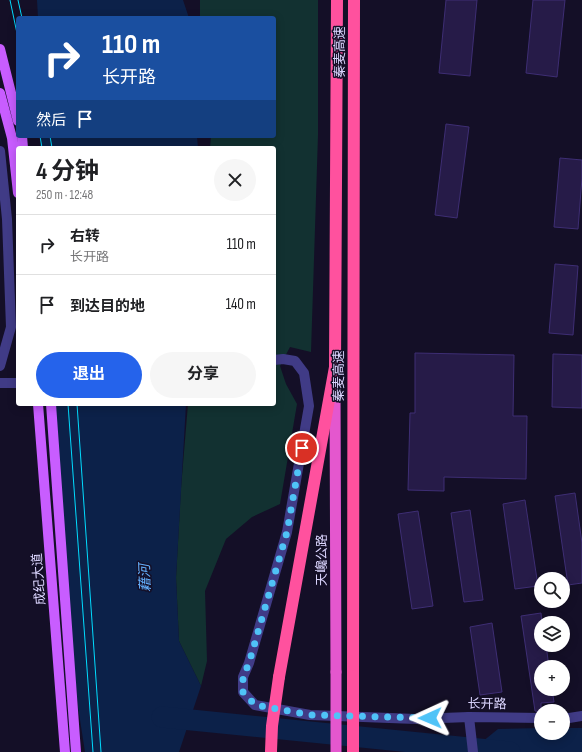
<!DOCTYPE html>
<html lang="zh">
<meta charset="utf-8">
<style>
body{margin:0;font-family:"Sofia Sans Condensed","Noto Sans SC",sans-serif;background:#f6f6f6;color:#202124;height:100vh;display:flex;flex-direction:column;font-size:15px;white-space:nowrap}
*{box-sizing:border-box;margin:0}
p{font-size:13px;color:#757577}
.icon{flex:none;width:22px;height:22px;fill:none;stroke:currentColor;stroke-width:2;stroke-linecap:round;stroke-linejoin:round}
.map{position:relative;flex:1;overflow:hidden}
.drawer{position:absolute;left:16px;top:146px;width:260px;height:260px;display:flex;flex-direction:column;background:#fff;border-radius:4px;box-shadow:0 2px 10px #0003}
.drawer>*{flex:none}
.top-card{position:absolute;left:16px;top:16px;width:260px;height:122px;border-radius:4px;box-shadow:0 2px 10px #0003;background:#1a4fa0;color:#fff;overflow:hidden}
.fabs{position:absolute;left:534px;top:572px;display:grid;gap:8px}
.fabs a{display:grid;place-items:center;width:36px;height:36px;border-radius:50%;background:#fff;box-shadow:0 2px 10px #0003;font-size:20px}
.pin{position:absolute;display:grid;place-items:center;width:34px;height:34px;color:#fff;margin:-17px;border:2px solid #fff;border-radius:50%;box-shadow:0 1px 4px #0007}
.me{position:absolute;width:44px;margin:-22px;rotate:269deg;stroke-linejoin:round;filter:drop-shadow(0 0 3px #0008)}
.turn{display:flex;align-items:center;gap:14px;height:84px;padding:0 20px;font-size:18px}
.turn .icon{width:52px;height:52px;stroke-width:2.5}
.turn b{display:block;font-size:28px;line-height:34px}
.then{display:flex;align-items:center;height:38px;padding:0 20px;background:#0003;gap:8px;font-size:15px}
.round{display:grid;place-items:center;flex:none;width:42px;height:42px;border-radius:21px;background:#f6f6f6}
.headline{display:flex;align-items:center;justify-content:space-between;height:68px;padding:0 20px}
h1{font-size:24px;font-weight:700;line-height:30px}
.action{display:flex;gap:8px;margin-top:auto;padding:8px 20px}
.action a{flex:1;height:46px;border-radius:24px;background:#2563eb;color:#fff;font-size:16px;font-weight:700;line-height:46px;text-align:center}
.action a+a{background:#f6f6f6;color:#202124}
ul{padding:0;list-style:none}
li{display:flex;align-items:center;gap:12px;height:60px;padding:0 20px;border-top:1px solid #e0e0e0}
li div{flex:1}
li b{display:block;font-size:15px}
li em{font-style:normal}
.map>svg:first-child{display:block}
.green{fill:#123131}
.water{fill:#0c2149}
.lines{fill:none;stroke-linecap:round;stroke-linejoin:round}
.river{stroke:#0c2149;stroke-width:21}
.building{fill:#261b48;stroke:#3e2e74}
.minor{stroke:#403b86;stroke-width:10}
.tertiary{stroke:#403b86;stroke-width:10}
.primary{stroke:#c85dff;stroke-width:10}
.trunk{stroke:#e457ce;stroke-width:11}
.motorway{stroke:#ff519e;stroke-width:12}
.tram{stroke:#02dcff;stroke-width:1}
.trunk-bridge{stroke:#e457ce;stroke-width:11}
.motorway-bridge{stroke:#ff519e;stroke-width:12}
.route{stroke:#4fc3f7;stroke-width:7;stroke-dasharray:0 12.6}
.labels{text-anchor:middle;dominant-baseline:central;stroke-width:3;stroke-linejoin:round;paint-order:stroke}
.street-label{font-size:13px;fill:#dcd6ff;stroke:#140f27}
.water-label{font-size:14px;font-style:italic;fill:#64b1ff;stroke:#140f27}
</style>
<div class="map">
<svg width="582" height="752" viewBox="0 0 582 752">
<rect width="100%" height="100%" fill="#140f27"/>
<path class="green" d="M200,0H318V135L311,352L290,347L280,366L286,384L297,404L280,504L252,517L226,539L205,591L207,661L201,686L179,641L176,578L181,488L188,404H274V148H210L211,136H274V18H200Z"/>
<path class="water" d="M37,0H183L189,18H38Z
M41,136H197L198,148H40Z
M50,404H186L176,578L179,641L201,686L179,752H85L78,707Z
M541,728V733H563V728H582V752H483L482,742L498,729Z"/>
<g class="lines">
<path class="river" d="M162,717L510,752"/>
</g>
<path class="building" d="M446,0H477L470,76L439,73Z
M533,0H565L557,77L526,73Z
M446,124L469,127L457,218L435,215Z
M560,158L582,160V178L578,229L554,227Z
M555,264L578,266L573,335L549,333Z
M415,353L514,355L513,416H527L526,479L444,477V491L408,490L410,413H415Z
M553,354L582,355V408L552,407Z
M575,493L582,543V583L568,585L555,496Z
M525,500L538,586L515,589L503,504Z
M470,510L483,600L464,602L451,513Z
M418,511L433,606L412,609L398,514Z
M541,613L542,623H541V645H546L549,667H541V689H552L554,702L541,703V712L535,711L521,616Z
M492,623L502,692L480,695L470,627Z"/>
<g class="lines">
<path class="minor" d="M0,151L7,219L11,327L0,366
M469,717L473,752"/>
<path class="tertiary" d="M274,360L283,359L295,361L304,373L309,406L287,532L249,663L243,677V692L255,705L310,715L416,719L469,717L541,718
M0,383H18
M563,719L582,716"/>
<path class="primary" d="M0,49L18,121
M0,93L12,138L18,193
M22,136L23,148
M38,404L65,752
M51,404L76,752"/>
<path class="trunk" d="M335,386L336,672"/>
<path class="motorway" d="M353,676L354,0
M279,677L335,367L337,0"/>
<path class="tram" d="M10,0L18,38
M18,0L22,18
M40,136L42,148
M50,136L52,148
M68,404L93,752
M77,404L101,752"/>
<path class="trunk-bridge" d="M336,672V752"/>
<path class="motorway-bridge" d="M271,751L272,726L279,677
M353,752V676"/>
</g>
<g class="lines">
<path class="route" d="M302,448L287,532L249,663L243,677V692L255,705L310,715L430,718"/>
</g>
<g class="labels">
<g class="street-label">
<text transform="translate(340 52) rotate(-90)">秦麦高速</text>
<text transform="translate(339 376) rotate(-90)">秦麦高速</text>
<text transform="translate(322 560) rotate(-90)">天巉公路</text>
<text transform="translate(39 579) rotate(-94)">成纪大道</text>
<text transform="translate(487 704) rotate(1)">长开路</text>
</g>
<g class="water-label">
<text transform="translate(145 578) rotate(-92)">藉河</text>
</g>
</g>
</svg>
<div class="fabs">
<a><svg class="icon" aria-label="search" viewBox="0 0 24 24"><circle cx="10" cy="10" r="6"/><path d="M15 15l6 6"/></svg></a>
<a><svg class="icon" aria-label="layers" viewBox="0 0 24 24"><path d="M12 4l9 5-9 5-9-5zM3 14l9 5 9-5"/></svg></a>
<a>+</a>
<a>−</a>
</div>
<div class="pin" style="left:302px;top:448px;background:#d93025"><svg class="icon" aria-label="arrive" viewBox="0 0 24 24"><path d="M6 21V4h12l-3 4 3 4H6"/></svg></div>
<svg class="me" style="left:430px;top:718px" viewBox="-20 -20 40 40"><path d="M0-17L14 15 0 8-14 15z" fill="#4fc3f7" stroke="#fff" stroke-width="4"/></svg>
<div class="top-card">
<div class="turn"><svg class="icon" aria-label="right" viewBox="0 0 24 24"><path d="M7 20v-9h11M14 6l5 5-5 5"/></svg><div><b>110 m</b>长开路</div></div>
<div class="then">然后<svg class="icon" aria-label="arrive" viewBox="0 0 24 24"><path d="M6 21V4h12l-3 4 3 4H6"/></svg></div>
</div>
<section class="drawer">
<div class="headline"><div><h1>4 分钟</h1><p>250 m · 12:48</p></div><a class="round"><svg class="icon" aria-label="close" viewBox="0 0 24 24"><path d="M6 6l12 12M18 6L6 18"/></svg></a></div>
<ul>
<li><svg class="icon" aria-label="right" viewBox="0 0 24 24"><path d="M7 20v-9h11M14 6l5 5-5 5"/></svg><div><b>右转</b><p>长开路</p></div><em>110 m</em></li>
<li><svg class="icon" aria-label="arrive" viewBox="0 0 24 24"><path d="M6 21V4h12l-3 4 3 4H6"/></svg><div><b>到达目的地</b></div><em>140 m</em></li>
</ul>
<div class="action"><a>退出</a><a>分享</a></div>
</section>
</div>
